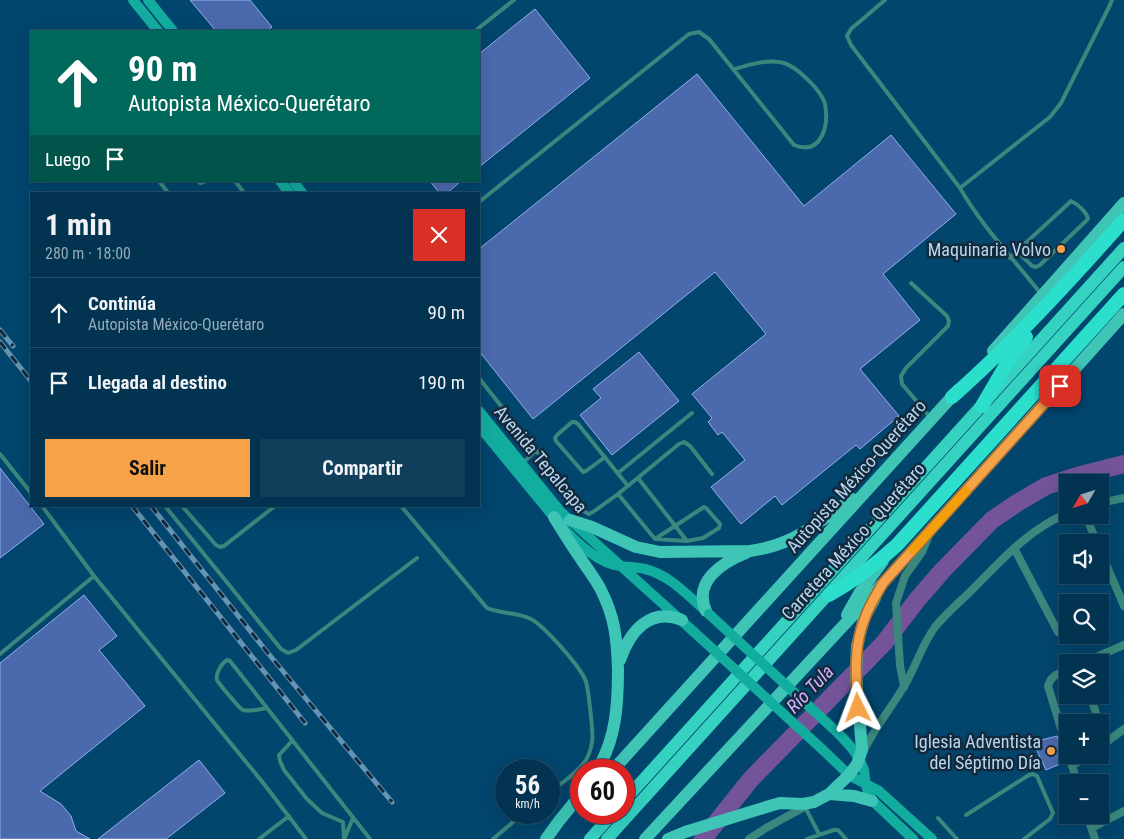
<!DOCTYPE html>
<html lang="es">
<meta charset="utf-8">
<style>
body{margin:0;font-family:"Roboto Condensed",sans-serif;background:#103f5c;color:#f1f3f6;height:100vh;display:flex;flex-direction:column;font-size:19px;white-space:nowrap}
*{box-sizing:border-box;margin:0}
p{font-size:16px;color:#96aab8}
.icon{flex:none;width:28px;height:28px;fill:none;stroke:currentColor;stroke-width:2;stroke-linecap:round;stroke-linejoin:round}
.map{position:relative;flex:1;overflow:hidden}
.sheet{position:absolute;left:30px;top:192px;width:450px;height:315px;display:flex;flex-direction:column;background:#023452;border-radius:0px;box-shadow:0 5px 20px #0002,0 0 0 1px #234f69}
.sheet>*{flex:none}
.hud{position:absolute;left:30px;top:30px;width:450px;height:152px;border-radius:0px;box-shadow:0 5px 20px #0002,0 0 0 1px #234f69;background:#00695c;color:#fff;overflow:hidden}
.needle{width:32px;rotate:231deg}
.controls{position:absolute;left:1059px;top:474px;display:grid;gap:10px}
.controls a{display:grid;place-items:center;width:50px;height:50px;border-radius:0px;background:#023452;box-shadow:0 5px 20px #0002,0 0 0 1px #234f69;font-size:25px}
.speed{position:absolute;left:495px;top:759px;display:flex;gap:10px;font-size:25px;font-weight:700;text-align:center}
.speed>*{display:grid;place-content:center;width:65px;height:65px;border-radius:50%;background:#023452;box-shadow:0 5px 20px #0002,0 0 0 1px #234f69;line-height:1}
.speed small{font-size:12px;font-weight:400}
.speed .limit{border:8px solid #d22;background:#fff;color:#111}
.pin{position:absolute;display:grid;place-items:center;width:42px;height:42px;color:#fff;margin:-21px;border-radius:10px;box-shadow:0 2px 8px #0006}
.me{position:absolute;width:55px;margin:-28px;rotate:357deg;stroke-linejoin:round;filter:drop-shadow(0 0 4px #0008)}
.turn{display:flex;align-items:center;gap:18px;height:105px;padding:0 15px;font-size:22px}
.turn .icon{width:65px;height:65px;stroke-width:2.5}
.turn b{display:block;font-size:35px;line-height:42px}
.then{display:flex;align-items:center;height:48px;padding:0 15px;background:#0003;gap:10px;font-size:19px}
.round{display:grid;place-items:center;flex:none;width:52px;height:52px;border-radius:0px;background:#103f5c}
.overview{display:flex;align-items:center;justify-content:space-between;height:85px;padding:0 15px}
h1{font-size:30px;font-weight:700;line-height:38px}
.action{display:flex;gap:10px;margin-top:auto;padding:10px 15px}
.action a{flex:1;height:58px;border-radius:0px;background:#f6a248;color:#111;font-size:20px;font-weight:700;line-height:58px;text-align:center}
.action a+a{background:#103f5c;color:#f1f3f6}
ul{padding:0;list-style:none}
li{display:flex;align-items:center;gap:15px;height:70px;padding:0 15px;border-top:1px solid #234f69}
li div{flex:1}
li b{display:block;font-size:19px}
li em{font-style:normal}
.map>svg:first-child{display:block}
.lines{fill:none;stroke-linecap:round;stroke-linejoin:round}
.river{stroke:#745499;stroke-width:18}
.building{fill:#4b6aad;stroke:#92afea}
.service{stroke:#3b877d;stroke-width:4}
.minor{stroke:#3b877d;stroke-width:8}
.secondary{stroke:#13ad9f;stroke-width:10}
.primary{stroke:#3ec5b6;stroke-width:12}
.trunk{stroke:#35d2c2;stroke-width:12}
.motorway{stroke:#2cdfcd;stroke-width:14}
.rail-casing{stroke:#6694b4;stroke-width:5}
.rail{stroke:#122a3c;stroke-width:3;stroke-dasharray:9;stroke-linecap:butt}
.secondary-bridge{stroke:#13ad9f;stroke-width:10}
.route-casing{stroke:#a0692f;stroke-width:12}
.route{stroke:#f6a248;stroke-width:9}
.slow{stroke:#f59e0b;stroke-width:9}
.poi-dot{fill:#f6a248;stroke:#122a3c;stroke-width:2}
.labels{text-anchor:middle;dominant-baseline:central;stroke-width:5;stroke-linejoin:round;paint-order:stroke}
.poi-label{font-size:18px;fill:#bad7ef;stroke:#122a3c;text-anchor:end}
.street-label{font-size:18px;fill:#bad7ef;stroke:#122a3c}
.water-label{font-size:19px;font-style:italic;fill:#d3b0ff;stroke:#122a3c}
</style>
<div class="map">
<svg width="1124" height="839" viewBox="0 0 1124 839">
<rect width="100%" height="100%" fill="#02456d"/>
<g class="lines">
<path class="river" d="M703,839L751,779L884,643L917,600L942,571L992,520L1017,503L1046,486L1077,476L1124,464"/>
</g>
<path class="building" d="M190,0H250L272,27L267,31H216Z
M535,9L590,78L479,167V54Z
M697,74L804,206L891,135L956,214L883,274L920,320L860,369L899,416L860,449L856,445L782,505L775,496L741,524L711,487L745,460L722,432L718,435L708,422L712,418L692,394L766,334L715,272L533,419L479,351V249Z
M430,181H461L446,194H440Z
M639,352L679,401L612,455L580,415L601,398L593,389Z
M0,468L44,524L0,558Z
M84,595L117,636L99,650L145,706L40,791L61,804L71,816L76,831L90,839H0V663Z
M1057,736L1065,762L1046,770L1033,742Z
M199,760L225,793L166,839H98Z"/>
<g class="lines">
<path class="service" d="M885,0L851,29L847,36L851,45L960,188C983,228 1013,258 1041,294
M475,31L514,0
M159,181L169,194
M198,181L200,183L206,181
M235,181L245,194
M960,188L1050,117L1061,103L1110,5L1112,0
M479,202L689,34L699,32L709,39L794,145C822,156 829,125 825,104C822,91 797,67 784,63C768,59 751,64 735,69
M1010,258L1017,251L1069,203L1071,201C1078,204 1086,212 1088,218L1087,220L1040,265L1036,267L1032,266L1017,251
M911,283L947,316L949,321L948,326L906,368L901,376L902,384L930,417
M479,378L585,512L589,514L593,512L618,494L679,444L684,442L690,446L712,474
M0,454L31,493
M605,457L586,471L583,472L556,441L555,438L557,435L572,422H575L578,424L628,486
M522,464L536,450
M618,473L692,413
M638,478L687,541
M618,494L655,539L687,541L703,538L719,528L720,524L706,508L704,507L655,539
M42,506L94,576L264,784L306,839
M165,506L281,649L288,653L296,650L417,558
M182,506L216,545L220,547L224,546L275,506
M401,506L487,608C501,614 518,612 531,619C544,626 582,668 586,682C588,688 594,736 592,742C591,748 589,755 586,760C578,773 560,784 549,793
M0,654L94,576
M267,708C260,709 250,712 243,710C240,709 219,684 217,680C215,674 222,663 227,660L230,661L370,839
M292,741L279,755L280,761L284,770L307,799L322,813L343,822L344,839
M805,807L819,834
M966,815L1029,775L1033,774L1037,776L1053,813L1050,819L1024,839
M938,818L957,839
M345,837L353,818
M259,839L289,816
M493,839L525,812
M807,839L834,830H838L846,839"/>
<path class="minor" d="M1100,503L1124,498
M1085,515L1097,542
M1014,548L1058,632
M1100,550L1124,606
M1085,662L1124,645
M1068,670C1058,674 1051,675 1048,686L1068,751
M904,687L900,665L896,603L905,576L922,552L928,538
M1090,695L1099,722
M1100,726L1105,743
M1100,747L1124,729
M864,750C875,728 890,709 903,688C915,669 921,646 935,627C945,615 958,603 970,592C999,563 1028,529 1068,513
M1069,755L1077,782
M1072,766L1088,755
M1087,815L1095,839
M1092,828L1124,811
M749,839L766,828L808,805"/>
<path class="secondary" d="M133,0L158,31
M148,0L173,31
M280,181L290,194
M293,181L303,194
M479,411L560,511L694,632
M479,426C497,448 516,471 534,493C553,516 572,542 598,558C616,569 627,565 645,569C670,575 688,596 707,612
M839,734L850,746L859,758L864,770L866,786L870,797L876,804L913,839
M823,750L849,775L879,791L932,839"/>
<path class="primary" d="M993,351L1124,203
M554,517C562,530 570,543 579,556C586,567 594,577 600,588C615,617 617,638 618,670C618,705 616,739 597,770
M570,520L592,527L636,547L660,552L750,551C764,549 776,546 789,540C811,530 832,513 852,499
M706,611C693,582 721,563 746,553
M847,615L860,592L883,561
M620,660C630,631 650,607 682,620
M613,770L958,390
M829,794L854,796L872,801
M546,839L559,821L581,794
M645,839L883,583L1124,314
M668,839L685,832L773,805L780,803L803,804L814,802L829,794L849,775L857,764L862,750L856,676L857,646L864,618L875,598"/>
<path class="trunk" d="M624,801L1124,248
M590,839L614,812
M607,839L1124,267"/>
<path class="motorway" d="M952,397C1014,342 1069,282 1124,220
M982,406L1006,365L1026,337
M829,595C854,581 876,564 897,545L1124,294"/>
<defs>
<path id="rail" d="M0,330L13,346
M0,342L31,381
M132,506L305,723
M151,506L267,652L392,802"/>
</defs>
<use href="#rail" class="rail-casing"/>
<use href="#rail" class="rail"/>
<path class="secondary-bridge" d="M709,614L839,734
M694,632L823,750"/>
</g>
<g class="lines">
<defs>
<path id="route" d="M858,708C856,678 853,646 865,618C869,606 877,594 883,583L1060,386"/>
</defs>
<use href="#route" class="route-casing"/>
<use href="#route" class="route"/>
<path class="slow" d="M913,550L966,491"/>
</g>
<g class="poi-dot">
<circle cx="1061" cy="249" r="5"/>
<circle cx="1051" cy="751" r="5"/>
</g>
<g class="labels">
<g class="poi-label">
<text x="1051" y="249">Maquinaria Volvo</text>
<text x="1041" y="741">Iglesia Adventista<tspan x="1041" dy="21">del Séptimo Día</tspan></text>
</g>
<g class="street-label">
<text transform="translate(541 459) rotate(50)">Avenida Tepalcapa</text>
<text transform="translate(856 476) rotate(-48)">Autopista México-Querétaro</text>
<text transform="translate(853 541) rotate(-48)">Carretera México - Querétaro</text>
</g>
<g class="water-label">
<text transform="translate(810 689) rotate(-46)">Río Tula</text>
</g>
</g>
</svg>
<div class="controls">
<a><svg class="needle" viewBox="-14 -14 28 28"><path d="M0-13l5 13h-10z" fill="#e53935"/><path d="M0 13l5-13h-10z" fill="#96aab8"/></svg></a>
<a><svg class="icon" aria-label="sound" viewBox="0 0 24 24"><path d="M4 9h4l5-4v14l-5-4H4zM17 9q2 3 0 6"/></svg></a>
<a><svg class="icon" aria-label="search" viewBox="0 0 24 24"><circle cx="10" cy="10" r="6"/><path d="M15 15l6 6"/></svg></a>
<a><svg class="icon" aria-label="layers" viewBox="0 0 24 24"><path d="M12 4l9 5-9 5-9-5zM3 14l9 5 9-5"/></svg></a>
<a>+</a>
<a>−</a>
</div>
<div class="speed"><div>56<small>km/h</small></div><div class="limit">60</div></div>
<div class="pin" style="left:1060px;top:386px;background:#d93025"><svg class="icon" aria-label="arrive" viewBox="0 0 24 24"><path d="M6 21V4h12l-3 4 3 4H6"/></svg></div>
<svg class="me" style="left:858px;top:708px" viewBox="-20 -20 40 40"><path d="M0-17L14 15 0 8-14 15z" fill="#f6a248" stroke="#fff" stroke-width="4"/></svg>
<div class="hud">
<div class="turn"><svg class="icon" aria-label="ahead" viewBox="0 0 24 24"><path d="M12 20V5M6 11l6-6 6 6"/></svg><div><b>90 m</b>Autopista México-Querétaro</div></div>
<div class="then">Luego<svg class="icon" aria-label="arrive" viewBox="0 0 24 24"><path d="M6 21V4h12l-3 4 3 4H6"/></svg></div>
</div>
<section class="sheet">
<div class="overview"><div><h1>1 min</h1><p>280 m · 18:00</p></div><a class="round" style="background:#d93025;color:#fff"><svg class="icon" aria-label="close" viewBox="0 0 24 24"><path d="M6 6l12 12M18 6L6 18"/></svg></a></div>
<ul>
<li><svg class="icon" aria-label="ahead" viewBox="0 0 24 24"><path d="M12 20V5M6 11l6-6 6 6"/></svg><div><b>Continúa</b><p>Autopista México-Querétaro</p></div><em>90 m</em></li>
<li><svg class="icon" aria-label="arrive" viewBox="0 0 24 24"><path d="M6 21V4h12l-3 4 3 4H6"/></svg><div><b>Llegada al destino</b></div><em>190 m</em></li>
</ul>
<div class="action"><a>Salir</a><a>Compartir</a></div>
</section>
</div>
